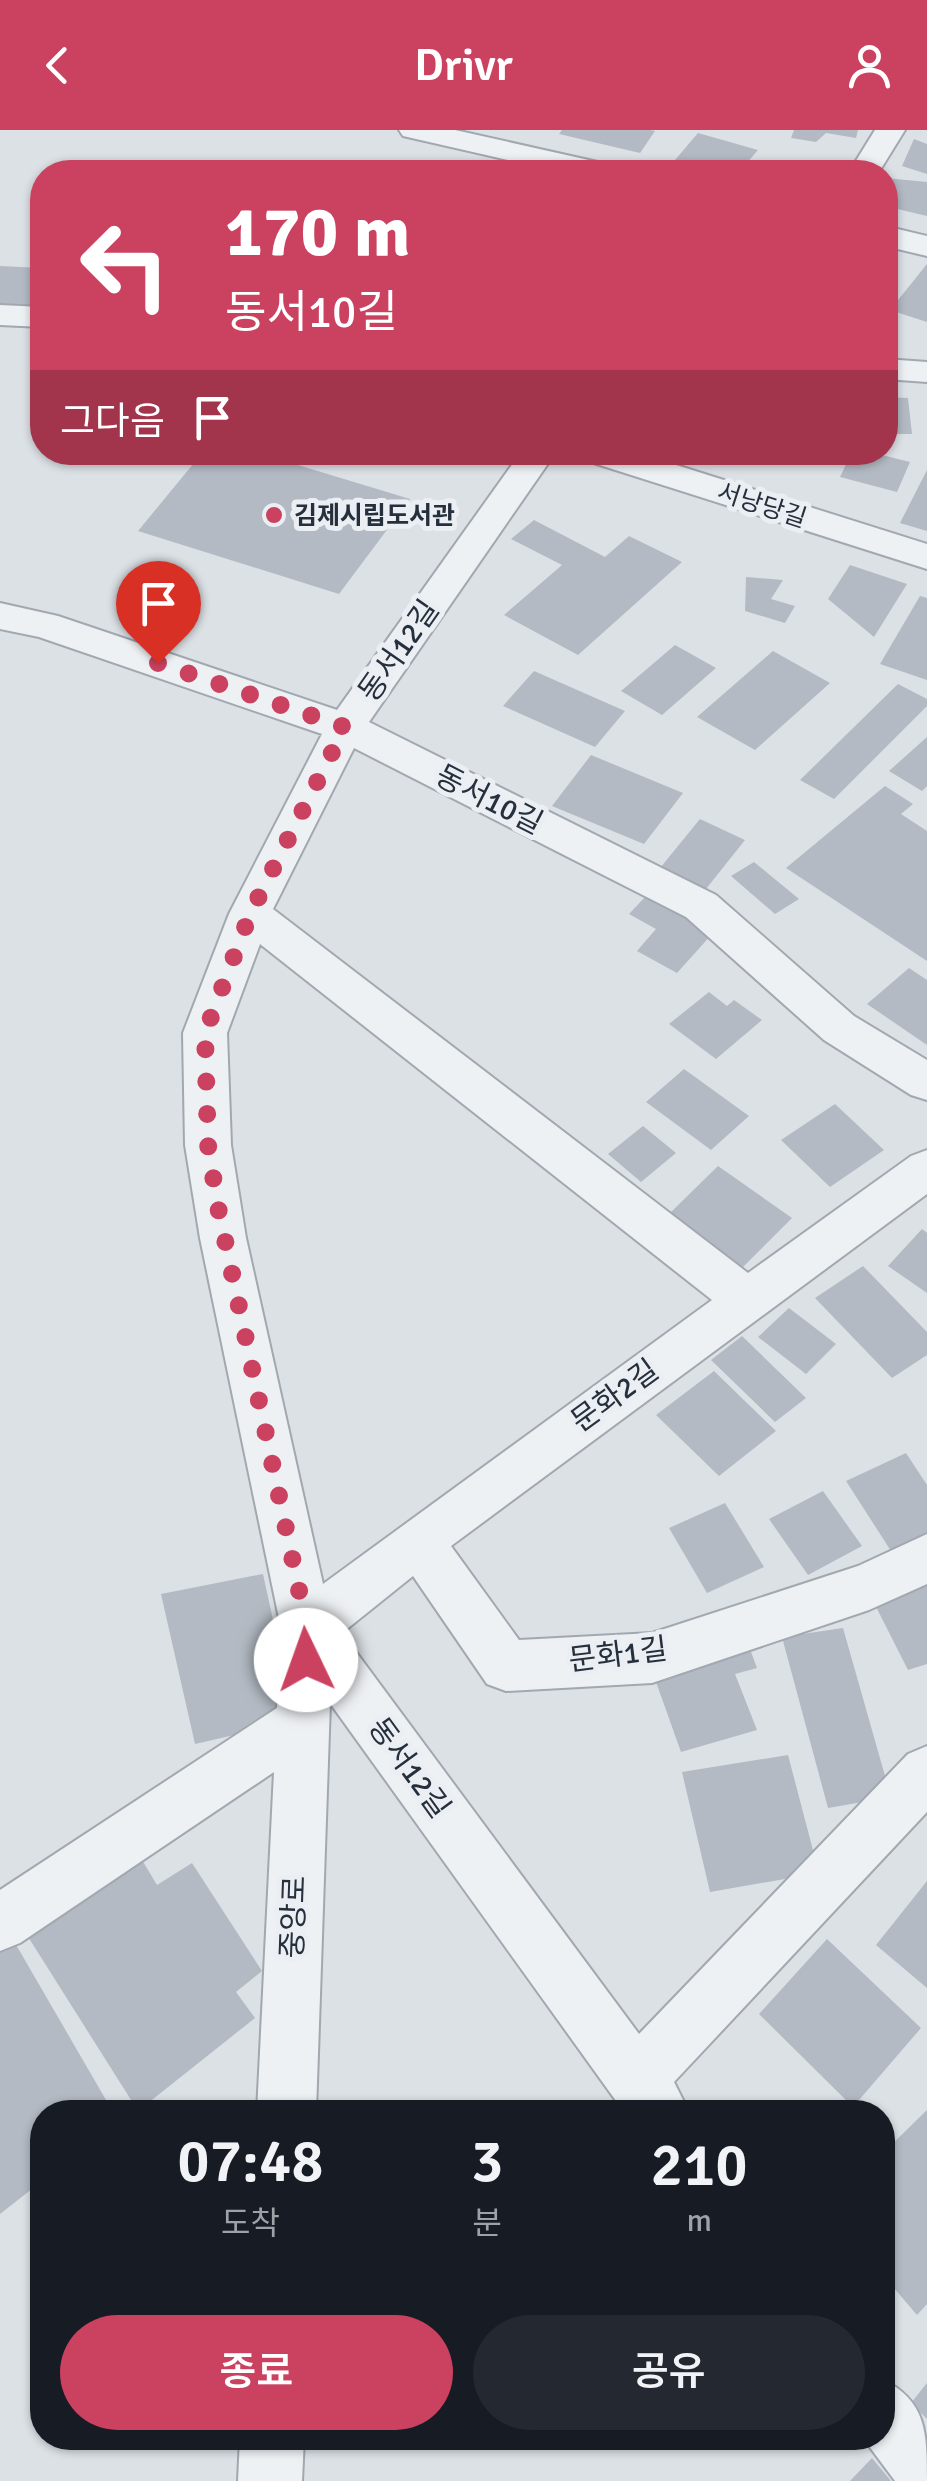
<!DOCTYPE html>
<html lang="ko">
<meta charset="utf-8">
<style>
body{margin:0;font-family:Signika,"Noto Sans KR",sans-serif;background:#242831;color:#f1f3f6;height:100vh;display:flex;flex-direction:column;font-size:38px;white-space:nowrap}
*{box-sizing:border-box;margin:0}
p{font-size:32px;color:#9ea1a6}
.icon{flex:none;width:55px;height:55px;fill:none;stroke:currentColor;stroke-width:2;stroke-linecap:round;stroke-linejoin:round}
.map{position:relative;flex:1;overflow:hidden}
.side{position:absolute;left:30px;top:1970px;width:865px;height:350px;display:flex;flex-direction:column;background:#171b24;border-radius:40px;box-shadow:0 2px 8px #0004}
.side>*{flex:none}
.top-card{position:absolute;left:30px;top:30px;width:868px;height:305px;border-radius:40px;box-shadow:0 2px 8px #0004;background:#cb4160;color:#fff;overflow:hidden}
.pin{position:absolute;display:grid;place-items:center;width:85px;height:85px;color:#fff;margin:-102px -42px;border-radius:50% 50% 50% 0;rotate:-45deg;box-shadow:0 0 10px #0007}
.pin .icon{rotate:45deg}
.me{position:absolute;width:110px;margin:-55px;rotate:357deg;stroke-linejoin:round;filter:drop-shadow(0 0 8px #0008)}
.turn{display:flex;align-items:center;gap:35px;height:210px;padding:0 30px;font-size:45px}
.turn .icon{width:130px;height:130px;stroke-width:2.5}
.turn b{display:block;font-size:70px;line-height:85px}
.then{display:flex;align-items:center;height:95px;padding:0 30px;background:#0003;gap:20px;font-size:38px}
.eta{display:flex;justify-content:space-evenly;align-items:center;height:170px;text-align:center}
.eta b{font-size:60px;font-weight:600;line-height:70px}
.primary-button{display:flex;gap:20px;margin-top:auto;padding:20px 30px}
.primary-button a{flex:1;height:115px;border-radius:60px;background:#cb4160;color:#fff;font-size:40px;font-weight:600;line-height:115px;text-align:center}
.primary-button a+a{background:#242831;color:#f1f3f6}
header{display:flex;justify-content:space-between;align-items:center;height:130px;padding:0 30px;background:#cb4160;color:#fff;font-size:45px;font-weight:600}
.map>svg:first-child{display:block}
.building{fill:#b3bac3}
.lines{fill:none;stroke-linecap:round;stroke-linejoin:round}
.street-casing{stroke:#a2a8b0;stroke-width:4}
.street{fill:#eef1f4;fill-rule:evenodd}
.route{stroke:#cb4160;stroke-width:18;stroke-dasharray:0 32.4}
.poi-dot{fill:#cb4160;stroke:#ebeff4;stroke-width:4}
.labels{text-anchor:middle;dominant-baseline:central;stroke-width:10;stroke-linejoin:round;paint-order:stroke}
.far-street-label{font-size:25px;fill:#26303c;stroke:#ebeff4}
.far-poi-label{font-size:25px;font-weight:bold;fill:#26303c;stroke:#ebeff4;text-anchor:start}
.street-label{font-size:30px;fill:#26303c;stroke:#ebeff4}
</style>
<header><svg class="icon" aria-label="back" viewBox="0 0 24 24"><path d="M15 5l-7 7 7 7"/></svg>Drivr<svg class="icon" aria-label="person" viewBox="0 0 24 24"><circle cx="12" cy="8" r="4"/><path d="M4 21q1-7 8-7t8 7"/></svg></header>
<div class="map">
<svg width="927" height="2351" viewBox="0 0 927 2351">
<rect width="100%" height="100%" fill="#dce1e6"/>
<path class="building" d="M562,0H650L655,1L640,23L559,4Z
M794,0H858L856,8L826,3L816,12L791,8Z
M698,3L758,20L739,42H689L669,37Z
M914,9L927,14V44L902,36Z
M885,48L927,52V86L885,76Z
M927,134V192L890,180Z
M0,136L42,138V177L0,174Z
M885,267L908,268L912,304H885Z
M203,322H255L410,369L339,464L138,401Z
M852,322H870L910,332L897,362L840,347Z
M927,340V401L900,393Z
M534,390L605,427L629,406L682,432L578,525L504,485L562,435L511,409Z
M850,435L907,454L874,507L828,469Z
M746,447L783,450L771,469L795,476L785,493L745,481Z
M920,466L927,468V550L880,534Z
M675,515L716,538L662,585L621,561Z
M773,521L830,553L755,620L697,587Z
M534,541L625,581L595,617L503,576Z
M898,554L927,569V576L834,669L800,650Z
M927,607V656L922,661L889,641Z
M591,625L683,663L644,714L552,676Z
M885,656L913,674L901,684L927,701V831L786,738Z
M700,689L745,710L702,764L656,743Z
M754,732L799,769L775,784L731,746Z
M646,766L713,803L677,843L637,821L656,799L629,784Z
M909,838L927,850V915L867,874Z
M709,862L727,876L734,870L762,890L716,929L669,894Z
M684,939L749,986L711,1020L646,972Z
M835,974L884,1020L830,1057L781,1010Z
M643,996L676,1023L641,1052L608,1024Z
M718,1036L792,1088L742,1138L668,1085Z
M922,1099L927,1103V1163L888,1136Z
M863,1136L927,1202V1225L892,1248L815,1168Z
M789,1178L836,1214L806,1244L758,1207Z
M742,1206L806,1268L775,1292L711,1230Z
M714,1241L776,1301L719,1346L656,1285Z
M906,1323L927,1355V1405L891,1421L846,1351Z
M823,1361L862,1416L808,1445L769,1389Z
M725,1373L764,1437L707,1463L669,1398Z
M263,1444L295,1591L195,1614L161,1464Z
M927,1445V1534L908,1540L870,1465Z
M843,1498L891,1667L828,1678L782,1507Z
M747,1511L757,1538L735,1544L757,1600L681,1622L651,1538Z
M788,1625L819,1743L710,1762L682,1642Z
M139,1725L157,1755L192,1733L262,1841L236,1862L255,1888L138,1981L25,1802Z
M927,1751V1858L876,1815Z
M827,1809L921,1898L853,1977L759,1884Z
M15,1813L113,1982H42V2051L0,2084V1823Z
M927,1980V2174L917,2185L882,2144V2024Z
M927,2253V2289L911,2273Z
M872,2328L891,2351H850Z"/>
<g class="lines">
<defs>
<path id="street" d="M399,0H455L611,35L616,42H561L403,6Z
M875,0H905L879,42H849Z
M885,96L927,106V126L885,116Z
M0,175L42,177V197L0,195Z
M885,229L927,232V252L885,249Z
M521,322H556L369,592L716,765L854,886L927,930V970L911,965L824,910L686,787L354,618L273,779L748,1143L911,1026L927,1020V1064L451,1416L519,1510L652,1503L858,1436L927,1404V1454L869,1480L652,1553L506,1561L487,1554L413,1446L342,1503L639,1904L908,1624L927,1616V1682L674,1952L689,1982H624L330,1573L316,1982H257L274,1642L20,1813L0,1821V1760L277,1578L281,1498L200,1108L185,1015L183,903L229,784L322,604L39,507L0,499V473L58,486L337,580ZM260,814L712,1170L323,1454L246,1108L231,1015L227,903Z
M579,322H635L927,414V439L584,330Z
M882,2249C927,2271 927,2303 927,2351H895L863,2308H882Z
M240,2308H304L302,2351H238Z"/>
</defs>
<use href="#street" class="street-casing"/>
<use href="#street" class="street"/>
</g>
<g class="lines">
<path class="route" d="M158,533L345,597L250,784L205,903L208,1015L218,1077L307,1498L306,1530"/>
</g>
<circle class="poi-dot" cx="274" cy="385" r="10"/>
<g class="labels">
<g class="far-street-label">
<text transform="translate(762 375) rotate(18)">서낭당길</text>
</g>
<g class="far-poi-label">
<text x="294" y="385">김제시립도서관</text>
</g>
<g class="street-label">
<text transform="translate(399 521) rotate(-55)">동서12길</text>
<text transform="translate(489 670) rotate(27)">동서10길</text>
<text transform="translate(615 1266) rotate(-36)">문화2길</text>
<text transform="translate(618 1525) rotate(-7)">문화1길</text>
<text transform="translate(409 1638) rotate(54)">동서12길</text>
<text transform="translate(294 1787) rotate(-88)">중앙로</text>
</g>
</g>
</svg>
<div class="pin" style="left:158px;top:533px;background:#d93025"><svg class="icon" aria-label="arrive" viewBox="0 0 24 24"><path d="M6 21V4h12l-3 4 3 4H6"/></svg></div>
<svg class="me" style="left:306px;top:1530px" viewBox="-20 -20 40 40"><circle r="19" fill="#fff"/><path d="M0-13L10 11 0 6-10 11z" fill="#cb4160"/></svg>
<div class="top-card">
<div class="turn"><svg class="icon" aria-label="left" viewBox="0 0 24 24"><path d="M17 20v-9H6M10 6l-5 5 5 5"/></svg><div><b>170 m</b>동서10길</div></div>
<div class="then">그다음<svg class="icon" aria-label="arrive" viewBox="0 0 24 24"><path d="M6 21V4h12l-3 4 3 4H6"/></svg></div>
</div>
<section class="side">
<div class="eta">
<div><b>07:48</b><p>도착</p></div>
<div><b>3</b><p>분</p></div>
<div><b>210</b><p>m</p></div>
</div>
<div class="primary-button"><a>종료</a><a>공유</a></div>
</section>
</div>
